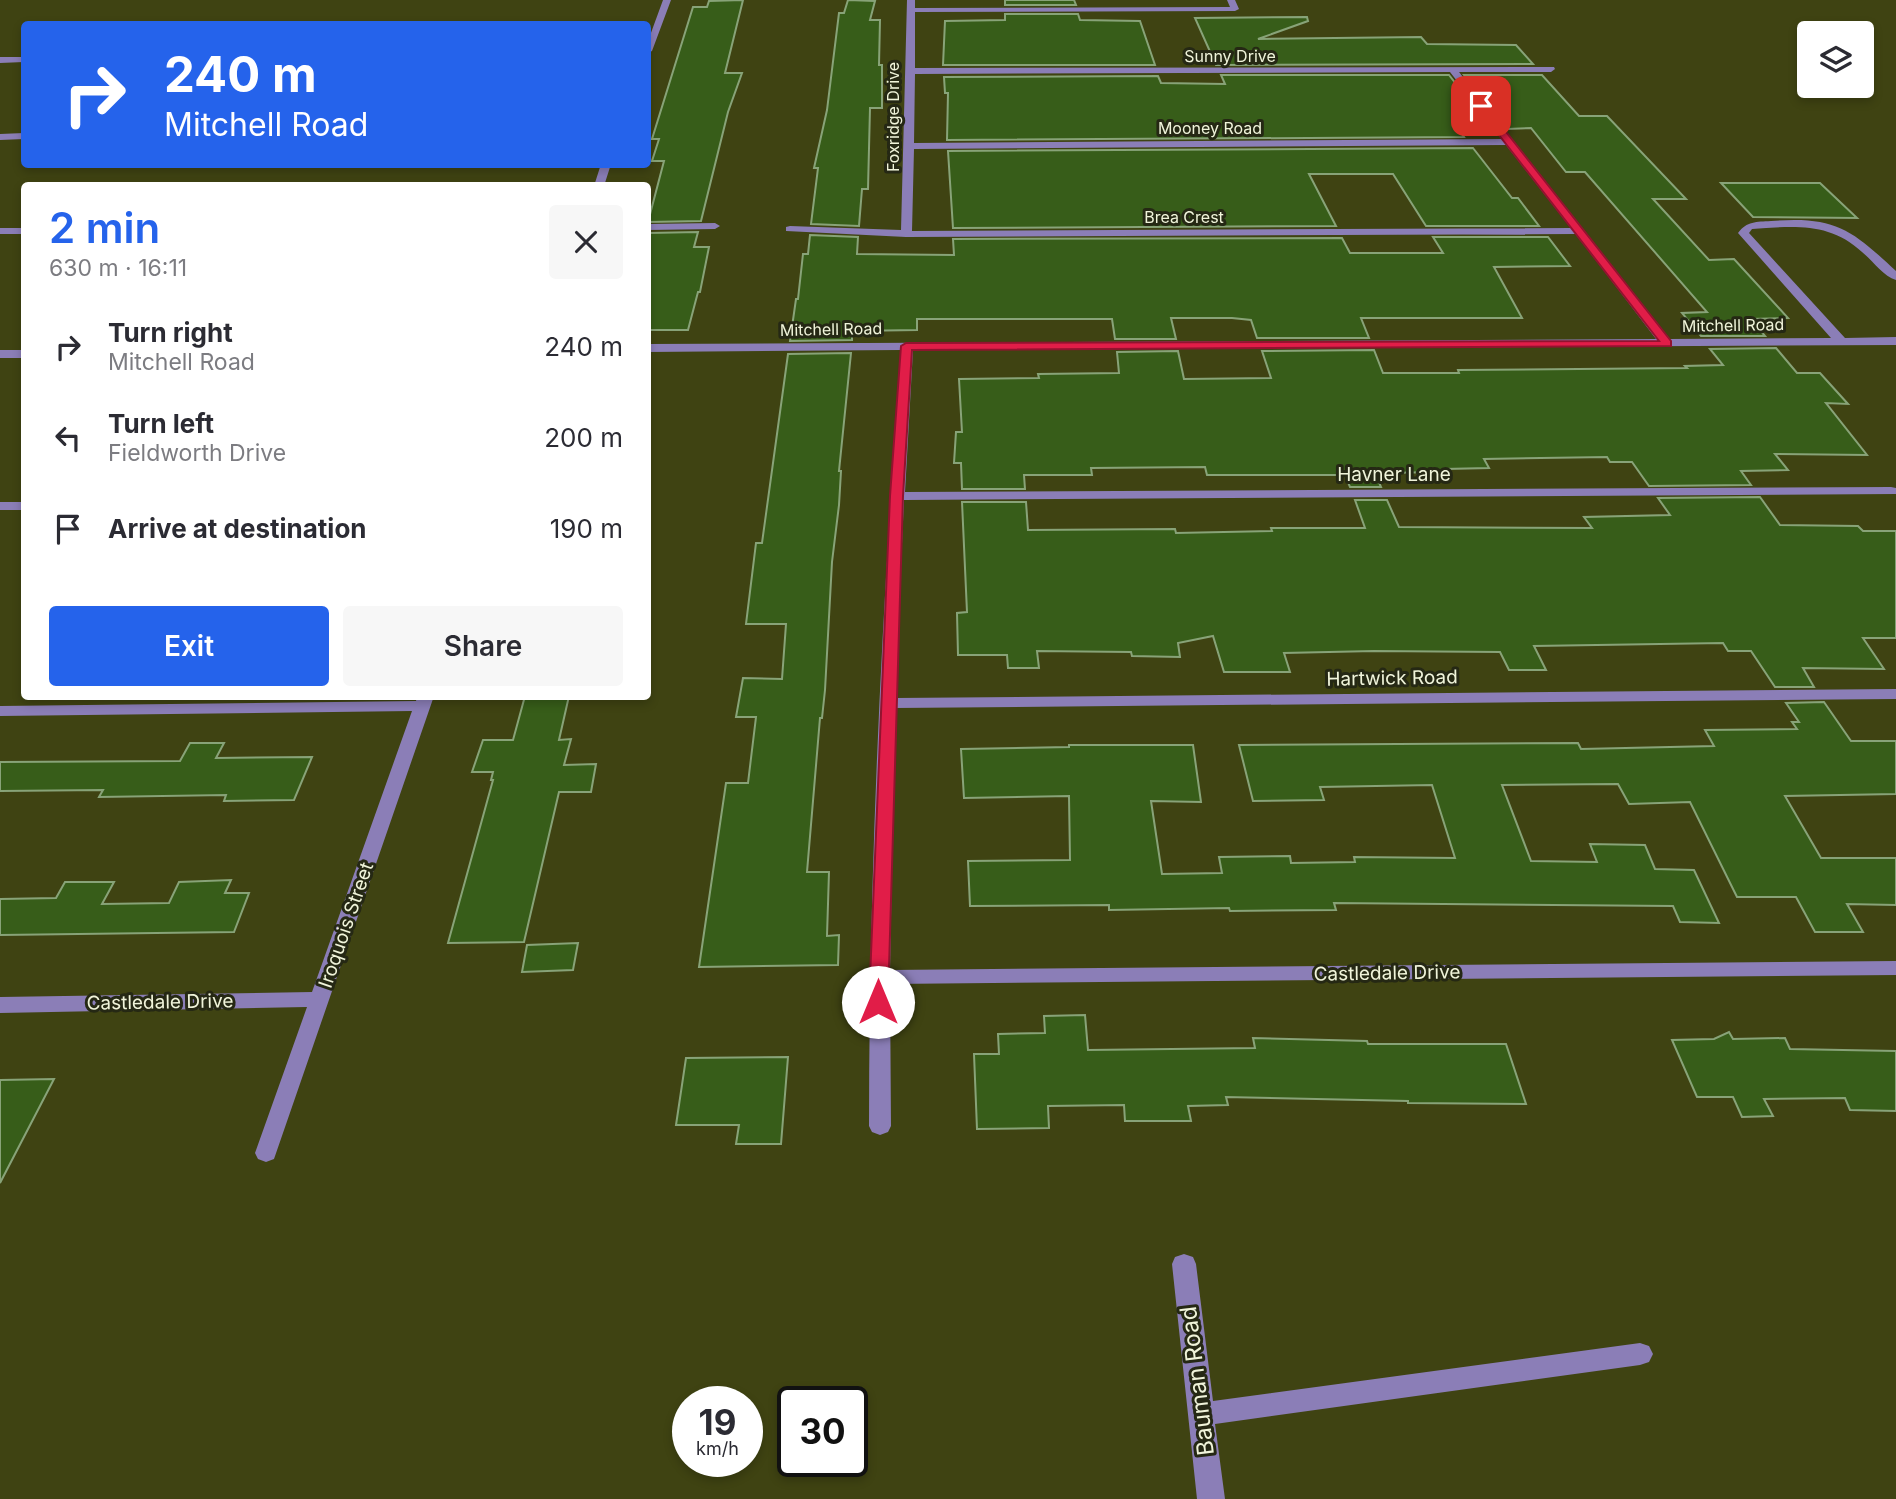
<!DOCTYPE html>
<meta charset="utf-8">
<style>
body{margin:0;font-family:Inter,sans-serif;background:#f7f7f7;color:#2b2b33;height:100vh;display:flex;flex-direction:column;font-size:26px;white-space:nowrap}
*{box-sizing:border-box;margin:0}
p{font-size:23px;color:#7c7c81}
.icon{flex:none;width:38px;height:38px;fill:none;stroke:currentColor;stroke-width:2;stroke-linecap:round;stroke-linejoin:round}
.map{position:relative;flex:1;overflow:hidden}
.drawer{position:absolute;left:21px;top:182px;width:630px;height:518px;display:flex;flex-direction:column;background:#fff;border-radius:7px;box-shadow:0 4px 10px #0003}
.drawer>*{flex:none}
.hud{position:absolute;left:21px;top:21px;width:630px;height:147px;border-radius:7px;box-shadow:0 4px 10px #0003;background:#2563eb;color:#fff;overflow:hidden}
.tools{position:absolute;left:1797px;top:21px;display:grid;gap:14px}
.tools a{display:grid;place-items:center;width:77px;height:77px;border-radius:7px;background:#fff;box-shadow:0 4px 10px #0003;font-size:35px}
.speed{position:absolute;left:672px;top:1386px;display:flex;gap:14px;font-size:35px;font-weight:700;text-align:center}
.speed>*{display:grid;place-content:center;width:91px;height:91px;border-radius:50%;background:#fff;box-shadow:0 4px 10px #0003;line-height:1}
.speed small{font-size:18px;font-weight:400}
.speed .limit{border:4px solid #111;border-radius:10px;background:#fff;color:#111}
.pin{position:absolute;display:grid;place-items:center;width:60px;height:60px;color:#fff;margin:-30px;border-radius:14px;box-shadow:0 4px 10px #0006}
.me{position:absolute;width:77px;margin:-38px;rotate:0deg;stroke-linejoin:round;filter:drop-shadow(0 0 5px #0008)}
.turn{display:flex;align-items:center;gap:24px;height:147px;padding:0 28px;font-size:32px}
.turn .icon{width:91px;height:91px;stroke-width:2.5}
.turn b{display:block;font-size:49px;line-height:60px}
.round{display:grid;place-items:center;flex:none;width:74px;height:74px;border-radius:7px;background:#f7f7f7}
.summary{display:flex;align-items:center;justify-content:space-between;height:119px;padding:0 28px}
h1{font-size:42px;font-weight:600;line-height:52px;color:#2563eb}
.button{display:flex;gap:14px;margin-top:auto;padding:14px 28px}
.button a{flex:1;height:80px;border-radius:7px;background:#2563eb;color:#fff;font-size:28px;font-weight:600;line-height:80px;text-align:center}
.button a+a{background:#f7f7f7;color:#2b2b33}
ul{padding:0;list-style:none}
li{display:flex;align-items:center;gap:21px;height:91px;padding:0 28px}
li div{flex:1}
li b{display:block;font-size:26px}
li em{font-style:normal}
.map>svg:first-child{display:block}
.building{fill:#375d19;stroke:#88a378;stroke-width:2}
.lines{fill:none;stroke-linecap:round;stroke-linejoin:round}
.minor{fill:#8b7eb7;fill-rule:evenodd}
.route{fill:#e11d48;stroke:#92132f;stroke-width:2}
.labels{text-anchor:middle;dominant-baseline:central;stroke-width:6;stroke-linejoin:round;paint-order:stroke}
.far-street-label{font-size:16px;fill:#f0f4da;stroke:#252814}
.street-label{font-size:19px;fill:#f0f4da;stroke:#252814}
.near-street-label{font-size:23px;fill:#f0f4da;stroke:#252814}
</style>
<div class="map">
<svg width="1896" height="1499" viewBox="0 0 1896 1499">
<rect width="100%" height="100%" fill="#3f4312"/>
<path class="building" d="M743,0L725,73H742L728,112L701,221L648,222L664,161H652L659,139H652L693,7H707L709,1Z
M848,0L875,1L870,20H880L879,65H882V108H870L868,189H862L859,226L811,224L818,168H814L827,110L839,13H844Z
M1005,0H1074L1076,5H1005Z
M1005,14H1078L1080,20L1140,21L1155,65H943L945,21L1005,20Z
M1307,17L1308,21L1258,39L1421,37L1427,44L1516,45L1533,64L1216,65L1195,18Z
M1221,75H1449L1491,129H1459L1464,137L947,140L948,93H945L944,77L1158,76L1161,83L1225,84Z
M1464,75H1542L1579,116H1607L1686,199H1653L1709,260L1734,259L1788,318L1751,319L1765,336H1701L1682,313L1707,312L1585,172H1566L1531,128L1507,129Z
M1473,148L1512,198H1518L1539,226H1426L1393,174H1309L1336,226L953,228L948,151Z
M1721,183H1820L1857,218L1753,217Z
M648,233L698,232L694,247H709L700,292H698L688,330H648Z
M810,235L858,237L857,254L954,255L953,239L1342,238L1350,253H1443L1433,237H1548L1570,266L1494,267L1522,318H1361L1369,338H1257L1251,320L1232,318H1171L1176,339H1115L1112,319H917V330L852,331V340L790,341L796,299H798L803,254H808Z
M1776,348L1797,373H1820L1848,404L1826,403L1867,455L1775,454L1788,470L1741,471L1751,485L1649,486L1632,462H1610L1607,457L1484,459L1489,468L1445,469L1447,472L1375,473L1381,487H1350L1345,475H1207L1205,467L1091,468L1092,475H1024L1025,489H962L961,463H954L956,432H962L959,379L1039,378L1038,374L1119,373L1117,352L1178,351L1184,379L1271,378L1262,351L1374,350L1383,373H1459L1458,370L1687,368L1685,366L1723,365L1710,349Z
M851,353L839,471H841L839,505L832,562L825,690L822,718H820L807,872H829L827,936L839,935L838,965L699,967L726,783H748L756,717H736L743,678L782,679L786,624H746L756,543H762L788,354Z
M1760,497L1780,525L1858,526L1863,531H1896V638H1863L1884,669L1803,668L1814,687H1775L1751,651H1728L1723,643L1534,646L1546,670H1509L1500,652L1374,651L1284,653L1290,672H1224L1213,636L1178,643L1180,657L1132,656L1131,652L1037,651L1039,668H1008L1007,655H958L957,613L967,612L962,502H1026L1028,530L1175,529L1176,533L1272,531L1271,528H1365L1355,500H1387L1399,527L1592,528L1584,517L1670,515L1658,498Z
M525,696H569L559,740L571,739L564,765L596,764L591,792H559L524,942L448,943L493,780H491L493,772H472L483,740H513Z
M1824,702L1851,741H1896V794L1785,796L1821,858H1896V905L1847,904L1863,932H1815L1796,897H1737L1690,802L1629,804L1618,784L1502,785L1531,861L1597,862L1590,844L1645,845L1655,869L1694,870L1719,923L1680,922L1673,906L1334,903L1336,910L1230,911L1229,908L1109,910V905L970,906L968,861L1070,860L1069,796L964,798L961,749L1069,747V745H1193L1201,802L1151,801L1162,874L1222,873L1219,857L1290,856L1291,863L1355,862L1354,857L1455,858L1432,785L1320,787L1324,800L1253,801L1239,745L1578,743L1581,749L1714,746L1705,730L1797,729L1792,722H1799L1786,703Z
M190,743H224L216,758L312,757L294,800L224,801L226,795L99,797L103,790L0,791V762L180,761Z
M231,880L225,893H249L234,932L0,935V899L56,898L65,882H114L102,904L169,903L179,882Z
M578,943L573,970L522,972L527,945Z
M1085,1015L1088,1050L1255,1048L1253,1038L1367,1041L1368,1044H1506L1526,1104L1408,1103V1101L1226,1097L1228,1105L1188,1106L1191,1121H1125L1124,1105L1048,1106L1049,1128L977,1129L974,1054H999L998,1034L1045,1033L1044,1016Z
M1729,1032L1733,1039L1785,1038L1790,1049L1896,1051V1111L1850,1110L1845,1098L1764,1099L1773,1116L1742,1117L1733,1097H1697L1672,1040L1714,1039Z
M788,1057L781,1144H736L739,1125H676L686,1058Z
M54,1079L0,1183V1080Z"/>
<g class="lines">
<path class="minor" d="M663,0H671L652,51L648,53V41Z
M907,0H915V8L1230,7L1227,0H1235L1239,9L1235,11L915,12V68L1554,67L1555,69L1551,72H1459L1669,339L1831,338L1738,233C1747,221 1756,222 1771,221C1835,216 1851,229 1896,271V280C1883,276 1873,261 1862,252C1830,222 1794,226 1752,229L1749,233L1845,338L1896,337V345L913,350L905,492L1891,487L1896,488V494L904,500L895,698L1896,689V699L895,708L890,970L1896,961V975L890,984L891,1126L888,1132L880,1135L872,1132L869,1126C869,867 882,608 901,350L648,352V344L1656,339L1576,234L906,237L786,231V227L790,226L901,230ZM1450,72L1502,139L914,143L915,74ZM1506,145L1571,228L912,231L914,149Z
M0,57H24V62L0,63Z
M24,133V139L0,140V134Z
M601,164H611L604,186H594Z
M648,224L715,223L720,226L715,229L648,230Z
M0,228H24V234H0Z
M0,350H24V358H0Z
M0,502H24V510H0Z
M417,696H434L274,1159L266,1162L258,1159L255,1153L307,1007L0,1013V997L312,992L412,711L0,716V706L416,701Z
M1184,1254L1193,1257L1196,1264L1213,1401L1640,1343L1649,1346L1653,1354L1649,1362L1640,1365L1215,1424L1225,1499H1197L1172,1264L1175,1257Z"/>
</g>
<path class="route" d="M1478,104H1484L1671,341V346L912,350L903,496L888,1002L885,1007H871L869,1002L890,496L901,346L906,343L1659,341L1478,108Z"/>
<g class="labels">
<g class="far-street-label">
<text x="1230" y="56">Sunny Drive</text>
<text transform="translate(893 117) rotate(-90)">Foxridge Drive</text>
<text x="1210" y="128">Mooney Road</text>
<text x="1184" y="217">Brea Crest</text>
<text transform="translate(1733 325) rotate(-1)">Mitchell Road</text>
<text transform="translate(831 329) rotate(-1)">Mitchell Road</text>
</g>
<g class="street-label">
<text x="1394" y="474">Havner Lane</text>
<text transform="translate(1392 678) rotate(-1)">Hartwick Road</text>
<text transform="translate(346 925) rotate(-71)">Iroquois Street</text>
<text transform="translate(1387 973) rotate(-1)">Castledale Drive</text>
<text transform="translate(160 1002) rotate(-1)">Castledale Drive</text>
</g>
<g class="near-street-label">
<text transform="translate(1197 1381) rotate(-97)">Bauman Road</text>
</g>
</g>
</svg>
<div class="tools">
<a><svg class="icon" aria-label="layers" viewBox="0 0 24 24"><path d="M12 4l9 5-9 5-9-5zM3 14l9 5 9-5"/></svg></a>
</div>
<div class="speed"><div>19<small>km/h</small></div><div class="limit">30</div></div>
<div class="pin" style="left:1481px;top:106px;background:#d93025"><svg class="icon" aria-label="arrive" viewBox="0 0 24 24"><path d="M6 21V4h12l-3 4 3 4H6"/></svg></div>
<svg class="me" style="left:878px;top:1002px" viewBox="-20 -20 40 40"><circle r="19" fill="#fff"/><path d="M0-13L10 11 0 6-10 11z" fill="#e11d48"/></svg>
<div class="hud">
<div class="turn"><svg class="icon" aria-label="right" viewBox="0 0 24 24"><path d="M7 20v-9h11M14 6l5 5-5 5"/></svg><div><b>240 m</b>Mitchell Road</div></div>
</div>
<section class="drawer">
<div class="summary"><div><h1>2 min</h1><p>630 m · 16:11</p></div><a class="round"><svg class="icon" aria-label="close" viewBox="0 0 24 24"><path d="M6 6l12 12M18 6L6 18"/></svg></a></div>
<ul>
<li><svg class="icon" aria-label="right" viewBox="0 0 24 24"><path d="M7 20v-9h11M14 6l5 5-5 5"/></svg><div><b>Turn right</b><p>Mitchell Road</p></div><em>240 m</em></li>
<li><svg class="icon" aria-label="left" viewBox="0 0 24 24"><path d="M17 20v-9H6M10 6l-5 5 5 5"/></svg><div><b>Turn left</b><p>Fieldworth Drive</p></div><em>200 m</em></li>
<li><svg class="icon" aria-label="arrive" viewBox="0 0 24 24"><path d="M6 21V4h12l-3 4 3 4H6"/></svg><div><b>Arrive at destination</b></div><em>190 m</em></li>
</ul>
<div class="button"><a>Exit</a><a>Share</a></div>
</section>
</div>
